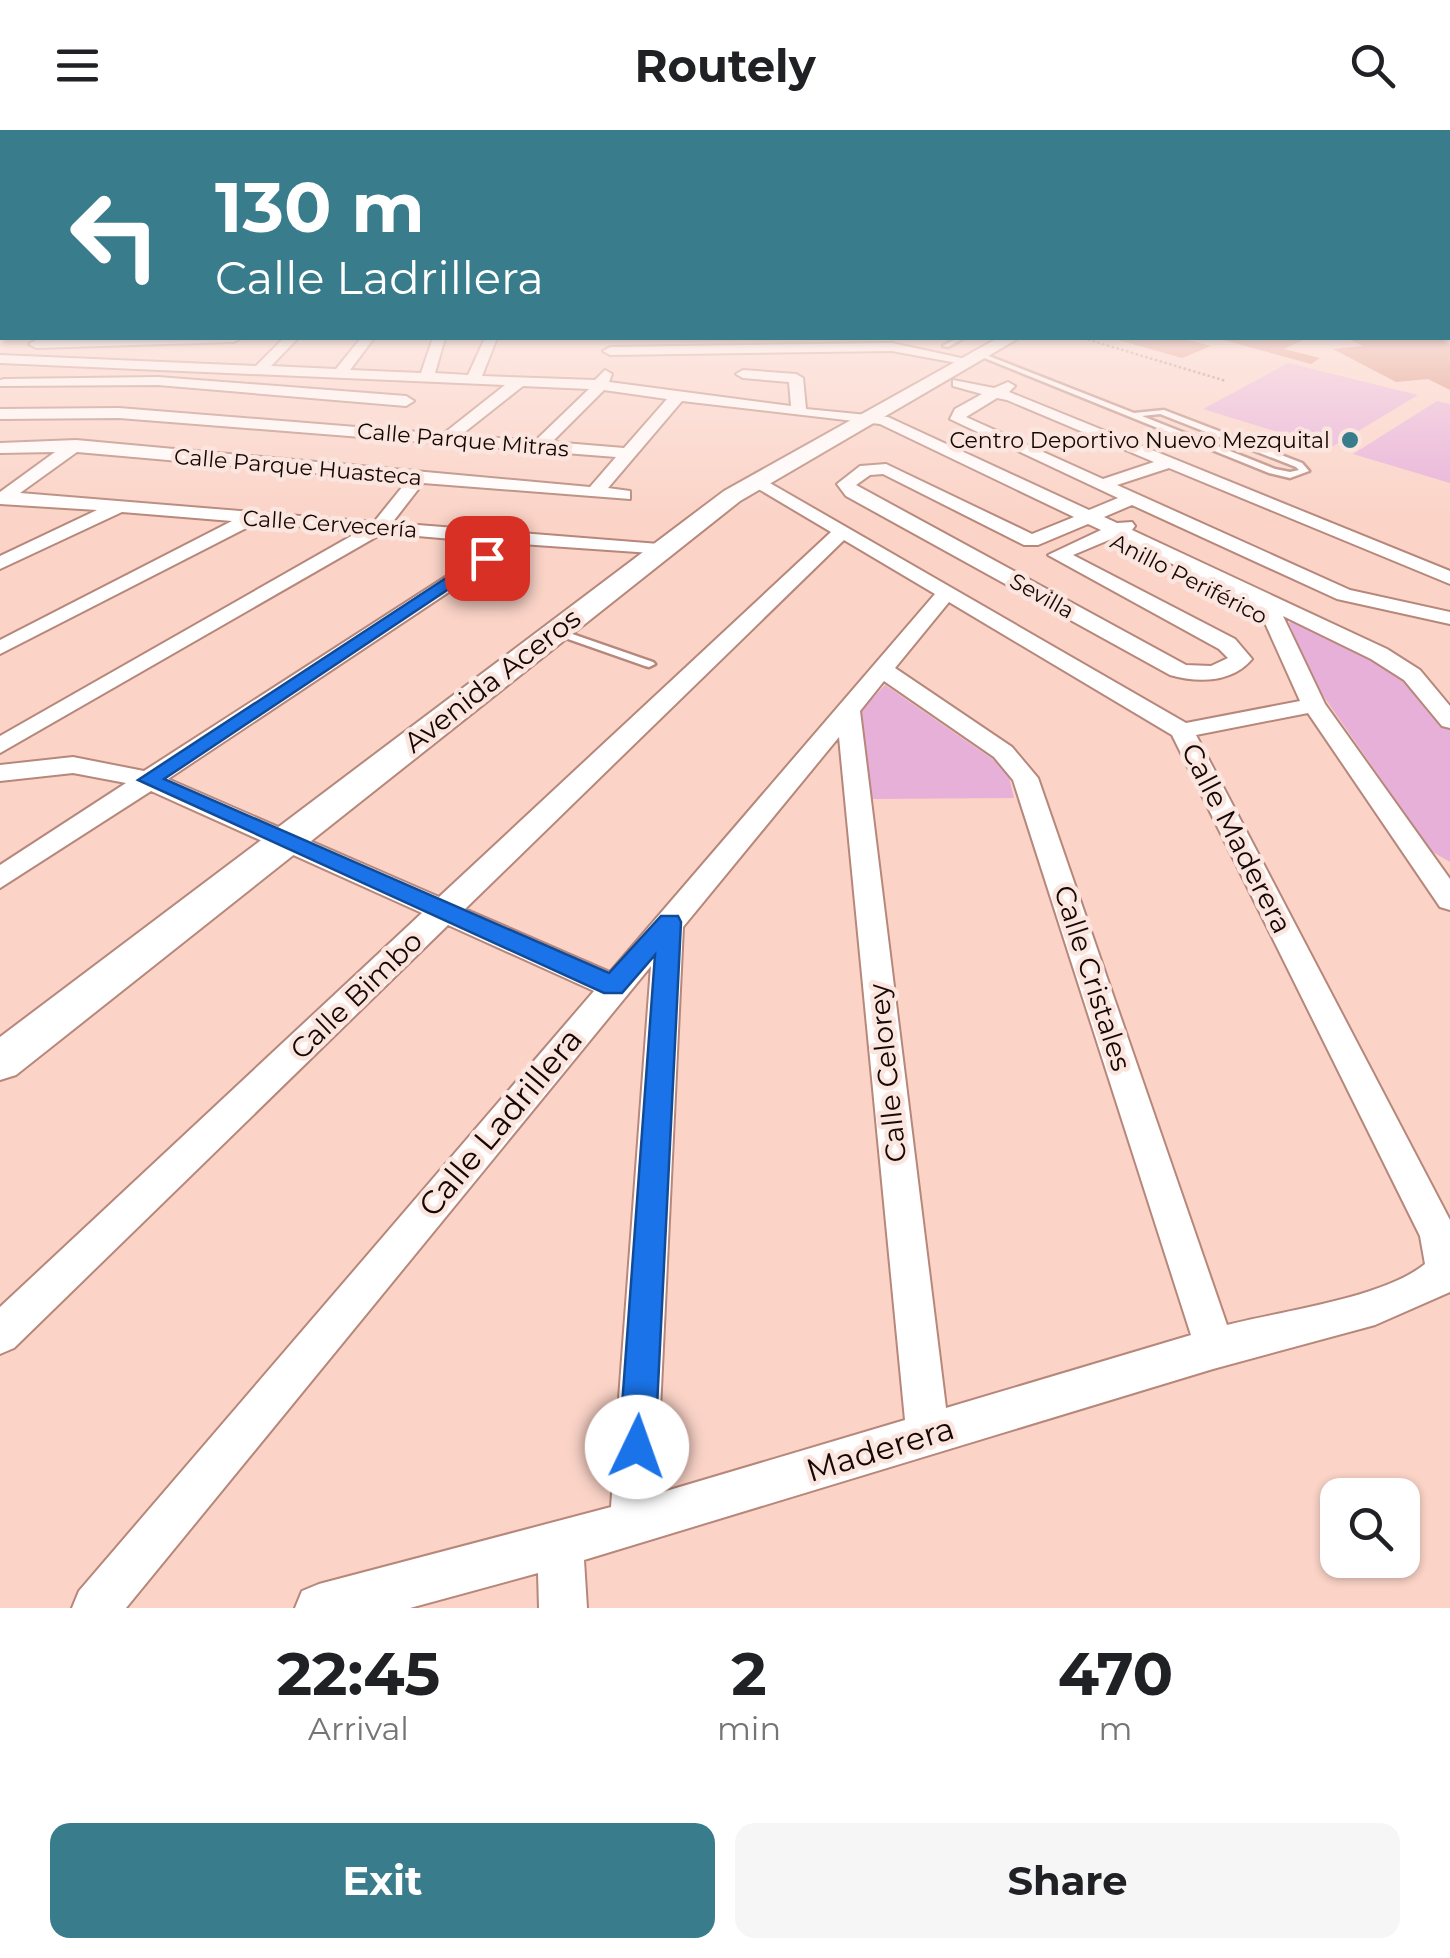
<!DOCTYPE html>
<meta charset="utf-8">
<style>
body{margin:0;font-family:Montserrat,sans-serif;background:#f6f6f6;color:#202124;height:100vh;display:flex;flex-direction:column;font-size:38px;white-space:nowrap}
*{box-sizing:border-box;margin:0}
p{font-size:32px;color:#757577}
.icon{flex:none;width:55px;height:55px;fill:none;stroke:currentColor;stroke-width:2;stroke-linecap:round;stroke-linejoin:round}
.map{position:relative;height:1478px;overflow:hidden}
.details{display:flex;flex-direction:column;background:#fff;flex:1}
.details>*{flex:none}
.banner{position:absolute;left:0px;top:0px;width:1450px;height:210px;box-shadow:0 2px 8px #0004;background:#397c8c;color:#fff;overflow:hidden}
.buttons{position:absolute;left:1320px;top:1348px;display:grid;gap:20px}
.buttons a{display:grid;place-items:center;width:100px;height:100px;border-radius:20px;background:#fff;box-shadow:0 2px 8px #0004;font-size:50px}
.pin{position:absolute;display:grid;place-items:center;width:85px;height:85px;color:#fff;margin:-42px;border-radius:20px;box-shadow:0 5px 15px #0006}
.me{position:absolute;width:110px;margin:-55px;rotate:3deg;stroke-linejoin:round;filter:drop-shadow(0 0 8px #0008)}
.turn{display:flex;align-items:center;gap:35px;height:210px;padding:0 50px;font-size:45px}
.turn .icon{width:130px;height:130px;stroke-width:2.5}
.turn b{display:block;font-size:70px;line-height:85px}
.eta{display:flex;justify-content:space-evenly;align-items:center;height:170px;text-align:center}
.eta b{font-size:60px;font-weight:700;line-height:70px}
.cta{display:flex;gap:20px;margin-top:auto;padding:20px 50px}
.cta a{flex:1;height:115px;border-radius:20px;background:#397c8c;color:#fff;font-size:40px;font-weight:700;line-height:115px;text-align:center}
.cta a+a{background:#f6f6f6;color:#202124}
header{display:flex;justify-content:space-between;align-items:center;height:130px;padding:0 50px;background:#fff;font-size:45px;font-weight:700}
.map>svg:first-child{display:block}
.green{fill:#e7b0d9}
.building{fill:#d88771}
.lines{fill:none;stroke-linecap:round;stroke-linejoin:round}
.lane-casing{stroke:#b6877a;stroke-width:5}
.street-casing{stroke:#b6877a;stroke-width:4}
.secondary-casing{stroke:#b6877a;stroke-width:4}
.path{stroke:#9b7d75;stroke-width:2.5;stroke-dasharray:2.5 2.5;stroke-linecap:butt}
.lane{fill:#fff;fill-rule:evenodd}
.street{fill:#fff;fill-rule:evenodd}
.secondary{fill:#fff;fill-rule:evenodd}
.route{fill:#1a73e8;stroke:#114b97;stroke-width:2.5}
.poi-dot{fill:#397c8c;stroke:#fae5df;stroke-width:4}
.labels{text-anchor:middle;dominant-baseline:central;stroke-width:9;stroke-linejoin:round;paint-order:stroke}
.far-street-label{font-size:22px;fill:#160704;stroke:#fae5df}
.far-poi-label{font-size:22px;fill:#160704;stroke:#fae5df;text-anchor:end}
.street-label{font-size:28px;fill:#160704;stroke:#fae5df}
.near-street-label{font-size:32px;fill:#160704;stroke:#fae5df}
</style>
<header><svg class="icon" aria-label="menu" viewBox="0 0 24 24"><path d="M4 6h16M4 12h16M4 18h16"/></svg>Routely<svg class="icon" aria-label="search" viewBox="0 0 24 24"><circle cx="10" cy="10" r="6"/><path d="M15 15l6 6"/></svg></header>
<div class="map">
<svg width="1450" height="1478" viewBox="0 0 1450 1478">
<rect width="100%" height="100%" fill="#fbd3c7"/>
<path class="green" d="M1288,233L1418,265L1330,318L1203,279Z
M1437,271L1450,274V353L1353,324Z
M1295,489L1390,533L1450,595V732L1431,721L1315,554L1289,493Z
M885,555L1007,639L1014,668L868,669L856,586Z"/>
<path class="building" d="M1124,208H1180L1211,216L1182,228L1118,210Z
M1216,208H1307L1284,219L1320,228L1311,234Z
M1346,208H1450V260L1428,249L1396,252L1333,219L1363,216Z"/>
<g class="lines">
<defs>
<path id="lane" d="M957,208H964L948,217L943,216Z
M977,223H981L1134,283L1164,280L1302,333L1309,341L1290,348L1269,343L977,225ZM1160,284L1296,337L1299,340L1290,342L1275,339L1142,286Z
M555,498L653,532L655,534L649,537L645,536L551,503V499Z"/>
<path id="street" d="M2,184V193L0,194V185Z
M117,208H241L234,212L36,218L29,214L36,210Z
M284,208H298L271,236L336,239L361,208H374L350,240L421,243L433,208H445L435,243L468,245L485,208H497L482,246L595,250L605,240L612,244L609,252L791,276L789,252L743,248L736,244L743,240L796,244L803,248L806,279L888,287L1089,380L1118,368L950,289L955,279L982,264L953,256V250L994,258L1008,252L1015,256L1009,262L1450,441V454L1169,338L1117,355L1350,460L1450,482V494L1337,469L1132,375L1104,387L1117,393L1132,392L1135,396L1132,400L1387,519L1420,540L1450,576V598L1442,596L1404,550L1371,529L1283,486L1325,574L1450,749V780L1440,777L1308,583L1196,605L1450,1090V1162L1375,1195L1213,1239L584,1430L587,1478H539L538,1443L410,1478H295L302,1461L319,1454L611,1377L651,836L126,1478H72L79,1461L594,861L448,795L14,1218L0,1224V1177L422,783L151,661L0,758V735L126,653L73,643L0,651V635L73,627L144,641L498,413L383,403L0,623V606L360,401L256,393L0,524V510L232,391L122,382L0,439V426L97,380L0,374V362L55,322L0,323V313L76,310L590,357L616,327L119,288L0,289V279L119,278L443,304L505,255L0,233V225L256,236ZM523,256L589,259L535,311L461,305ZM604,260L667,269L624,318L552,312ZM997,268L1007,270L1154,332L1103,349L966,287ZM682,271L880,294L1074,387L1032,404L886,334L860,336L837,354L846,366L1170,545C1198,553 1232,553 1252,529L1235,509L1073,425L1116,407L1250,471L1241,477L1265,493L1300,571L1186,593L756,345L747,350L750,354L831,402L439,767L168,649L521,414L666,424V416L659,414L392,393L423,353L630,369V361L608,358ZM77,322L407,351L374,392L20,363ZM883,344L1024,415H1038L1088,394L1101,400L1048,425L1219,519L1228,528L1211,536L1186,535L856,355L870,345ZM844,410L935,464L610,842L465,779ZM949,472L1172,605L1420,1106L1425,1134C1384,1168 1281,1181 1227,1195L1038,648L1012,617L895,538ZM884,551L994,627L1013,650L1191,1205L946,1278L860,581ZM839,607L905,1290L656,1364L683,797Z
M892,213L975,231L968,235L892,221L610,225L603,221L610,217Z
M158,247L406,266L414,271L406,276L158,255L0,256V250L4,249Z"/>
<path id="secondary" d="M998,208H1019L740,371L16,945L0,950V907L724,361Z"/>
</defs>
<use href="#lane" class="lane-casing"/>
<use href="#street" class="street-casing"/>
<use href="#secondary" class="secondary-casing"/>
<path class="path" d="M1089,208L1086,209L1226,251"/>
<use href="#lane" class="lane"/>
<use href="#street" class="street"/>
<use href="#secondary" class="secondary"/>
</g>
<linearGradient id="sky" x2="0" y2="1"><stop stop-color="#7ea4df"/><stop offset="0.47" stop-color="#fdebe6"/><stop offset="1" stop-color="#fdebe6" stop-opacity="0"/></linearGradient>
<rect width="1450" height="390" fill="url(#sky)"/>
<path class="route" d="M481,425L495,428L164,649L609,843L661,786H678L681,792L655,1317L650,1330L637,1335L624,1330L619,1317L655,825L622,863H604L138,650Z"/>
<circle class="poi-dot" cx="1350" cy="310" r="10"/>
<g class="labels">
<g class="far-street-label">
<text transform="translate(463 310) rotate(5)">Calle Parque Mitras</text>
<text transform="translate(298 337) rotate(5)">Calle Parque Huasteca</text>
<text transform="translate(330 394) rotate(4)">Calle Cervecería</text>
<text transform="translate(1189 449) rotate(27)">Anillo Periférico</text>
<text transform="translate(1042 466) rotate(29)">Sevilla</text>
</g>
<g class="far-poi-label">
<text x="1330" y="310">Centro Deportivo Nuevo Mezquital</text>
</g>
<g class="street-label">
<text transform="translate(492 550) rotate(-38)">Avenida Aceros</text>
<text transform="translate(1237 708) rotate(63)">Calle Maderera</text>
<text transform="translate(1093 848) rotate(72)">Calle Cristales</text>
<text transform="translate(356 865) rotate(-44)">Calle Bimbo</text>
<text transform="translate(887 943) rotate(-96)">Calle Celorey</text>
</g>
<g class="near-street-label">
<text transform="translate(500 992) rotate(-50)">Calle Ladrillera</text>
<text transform="translate(880 1319) rotate(-17)">Maderera</text>
</g>
</g>
</svg>
<div class="buttons">
<a><svg class="icon" aria-label="search" viewBox="0 0 24 24"><circle cx="10" cy="10" r="6"/><path d="M15 15l6 6"/></svg></a>
</div>
<div class="pin" style="left:487px;top:428px;background:#d93025"><svg class="icon" aria-label="arrive" viewBox="0 0 24 24"><path d="M6 21V4h12l-3 4 3 4H6"/></svg></div>
<svg class="me" style="left:637px;top:1317px" viewBox="-20 -20 40 40"><circle r="19" fill="#fff"/><path d="M0-13L10 11 0 6-10 11z" fill="#1a73e8"/></svg>
<div class="banner">
<div class="turn"><svg class="icon" aria-label="left" viewBox="0 0 24 24"><path d="M17 20v-9H6M10 6l-5 5 5 5"/></svg><div><b>130 m</b>Calle Ladrillera</div></div>
</div>
</div>
<section class="details">
<div class="eta">
<div><b>22:45</b><p>Arrival</p></div>
<div><b>2</b><p>min</p></div>
<div><b>470</b><p>m</p></div>
</div>
<div class="cta"><a>Exit</a><a>Share</a></div>
</section>
